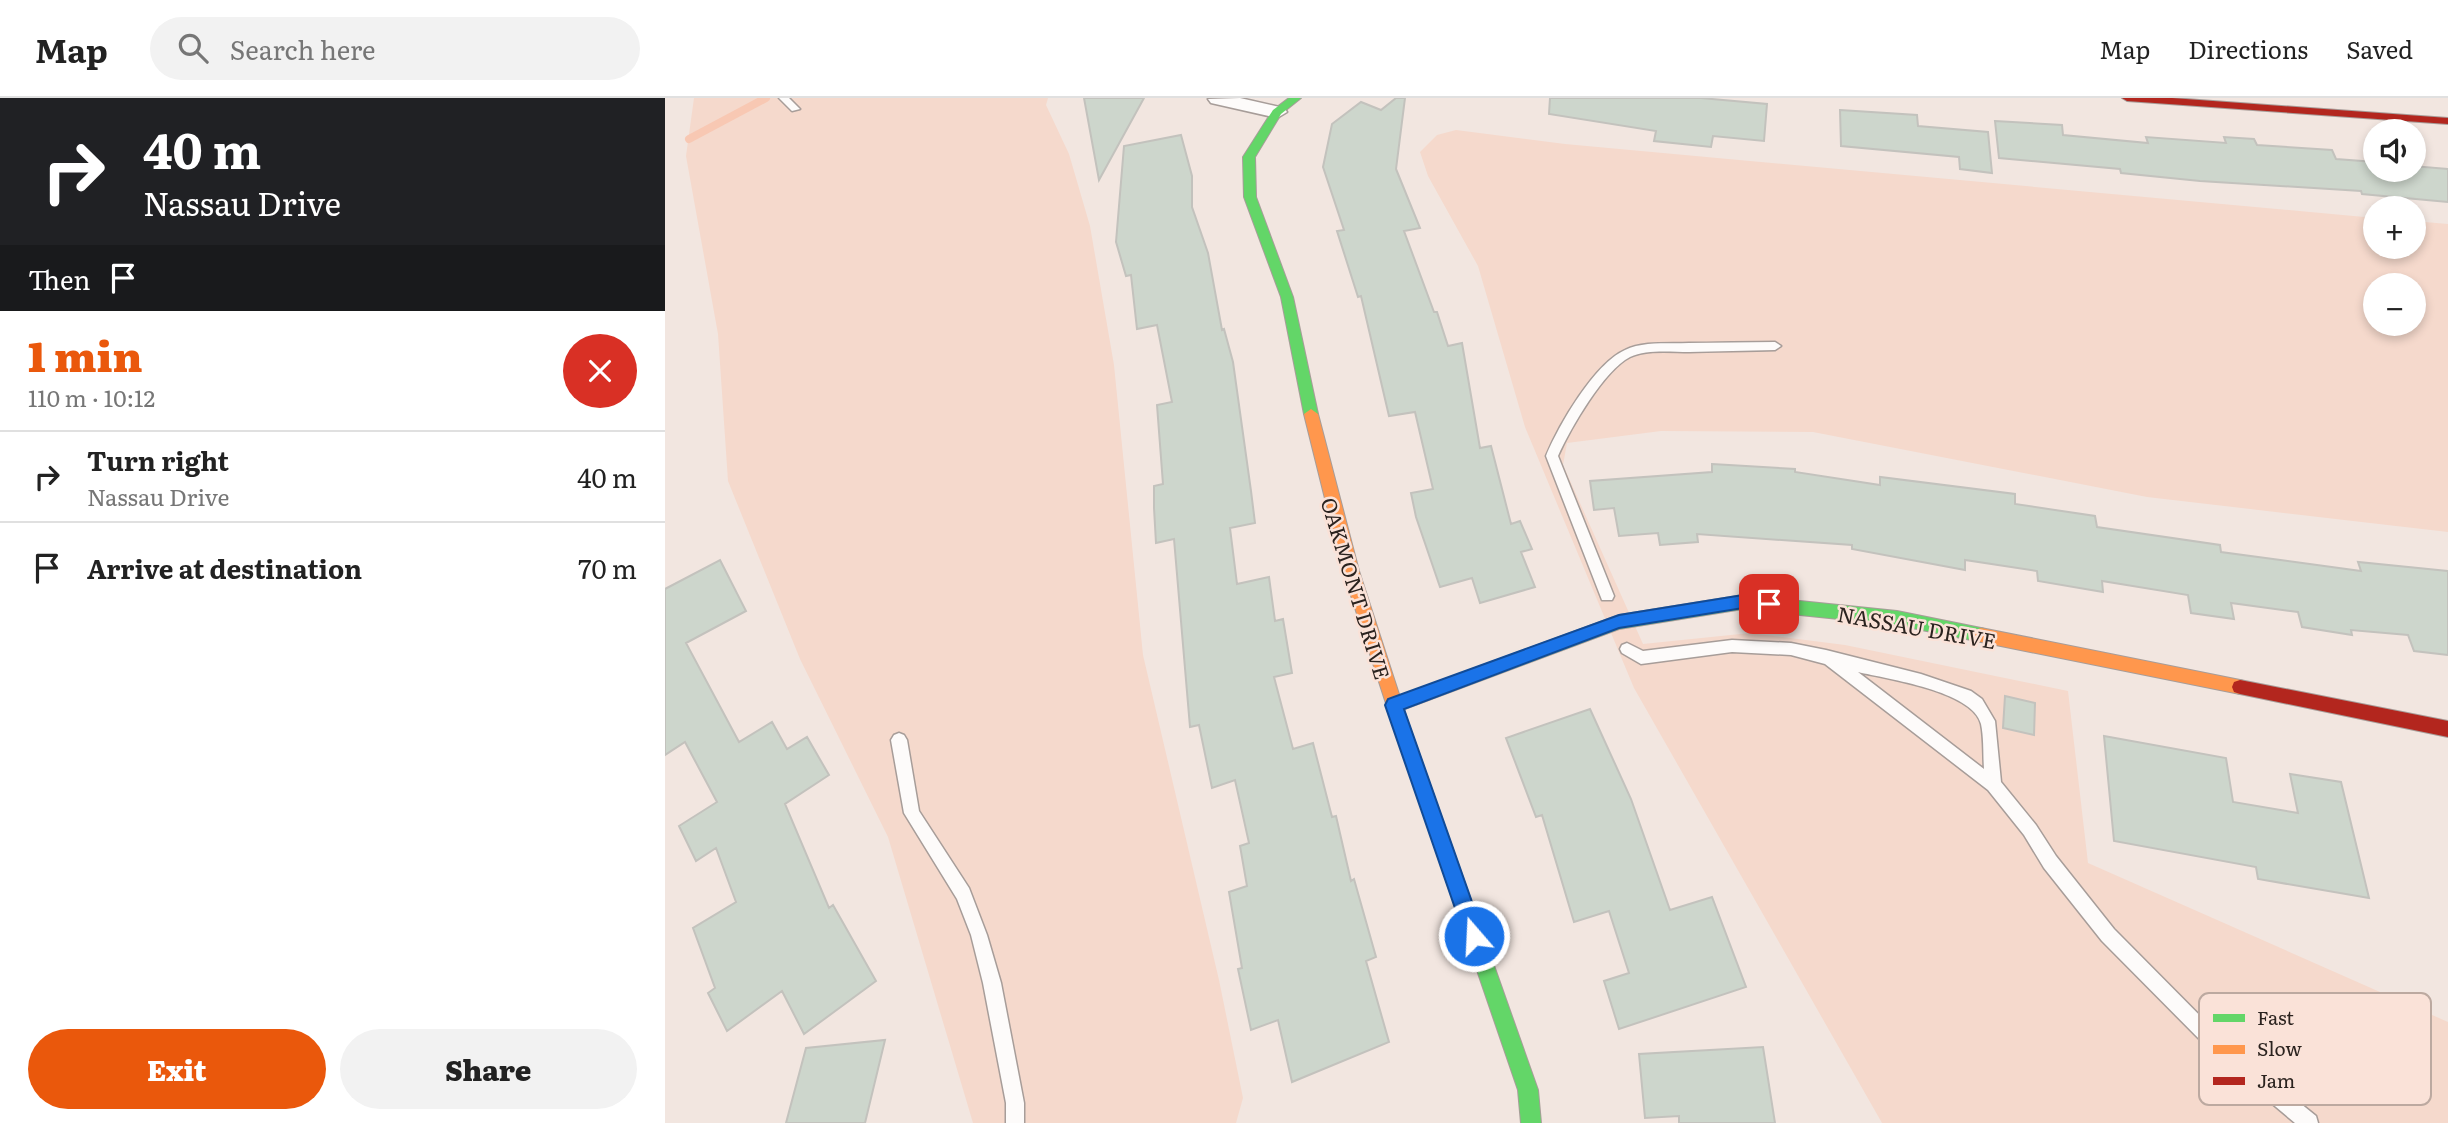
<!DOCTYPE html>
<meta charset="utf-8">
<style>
body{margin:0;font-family:Literata,serif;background:#f2f2f2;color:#222;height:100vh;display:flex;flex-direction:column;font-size:26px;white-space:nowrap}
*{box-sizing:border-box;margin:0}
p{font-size:23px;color:#767676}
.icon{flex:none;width:38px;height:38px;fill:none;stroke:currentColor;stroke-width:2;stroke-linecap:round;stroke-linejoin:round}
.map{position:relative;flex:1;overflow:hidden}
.side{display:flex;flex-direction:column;background:#fff;width:665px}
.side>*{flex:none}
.hud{background:#202124;color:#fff;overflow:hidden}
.controls{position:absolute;left:1698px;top:21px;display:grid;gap:14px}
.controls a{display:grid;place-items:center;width:63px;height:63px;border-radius:50%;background:#fff;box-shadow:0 4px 10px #0003;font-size:35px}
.pin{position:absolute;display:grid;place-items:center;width:60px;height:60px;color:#fff;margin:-30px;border-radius:14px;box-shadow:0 4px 10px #0006}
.me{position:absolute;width:77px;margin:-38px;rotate:341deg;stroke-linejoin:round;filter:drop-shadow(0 0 5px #0008)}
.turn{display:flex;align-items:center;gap:24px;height:147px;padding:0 28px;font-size:32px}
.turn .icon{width:91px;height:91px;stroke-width:2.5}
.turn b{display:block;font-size:49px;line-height:60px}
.then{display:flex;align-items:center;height:66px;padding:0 28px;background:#0003;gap:14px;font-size:26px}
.round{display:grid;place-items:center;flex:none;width:74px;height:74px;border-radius:37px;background:#f2f2f2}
.overview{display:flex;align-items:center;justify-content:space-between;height:119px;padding:0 28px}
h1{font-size:42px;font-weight:800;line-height:52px;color:#ea580c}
.button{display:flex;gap:14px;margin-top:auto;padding:14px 28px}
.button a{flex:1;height:80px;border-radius:42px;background:#ea580c;color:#fff;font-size:28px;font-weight:800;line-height:80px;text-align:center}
.button a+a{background:#f2f2f2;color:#222}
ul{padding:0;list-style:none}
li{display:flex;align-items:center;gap:21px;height:91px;padding:0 28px;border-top:2px solid #e0e0e0}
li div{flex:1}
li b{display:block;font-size:26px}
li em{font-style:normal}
header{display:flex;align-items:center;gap:42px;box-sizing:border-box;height:98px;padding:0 35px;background:#fff;border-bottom:2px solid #e0e0e0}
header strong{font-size:33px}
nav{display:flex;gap:38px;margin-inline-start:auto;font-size:24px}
.search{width:490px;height:63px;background:#f2f2f2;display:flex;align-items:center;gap:18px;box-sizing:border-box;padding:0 24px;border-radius:38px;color:#767676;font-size:26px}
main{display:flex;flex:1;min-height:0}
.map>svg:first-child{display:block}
.green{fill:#f5d9cc;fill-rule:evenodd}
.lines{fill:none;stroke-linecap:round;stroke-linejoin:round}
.stream{stroke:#f8c8b3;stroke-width:8}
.building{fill:#cdd6cc;stroke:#c3c2bd;stroke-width:2}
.lane-casing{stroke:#a79d99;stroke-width:3}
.street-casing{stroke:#a79d99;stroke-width:3}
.fast-casing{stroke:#a79d99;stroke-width:2}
.slow-casing{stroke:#a79d99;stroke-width:2}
.jam-casing{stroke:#a79d99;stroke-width:2}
.lane{fill:#fdfbfa;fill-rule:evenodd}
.street{fill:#fdfbfa;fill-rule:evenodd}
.fast{fill:#63d668;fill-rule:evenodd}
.slow{fill:#ff974d;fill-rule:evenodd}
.jam{fill:#b3261e;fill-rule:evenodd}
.route{fill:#1a73e8;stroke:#114b97;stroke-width:2}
.labels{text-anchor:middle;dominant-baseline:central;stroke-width:5;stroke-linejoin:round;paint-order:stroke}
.street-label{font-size:21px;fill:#2b231f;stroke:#fae2d8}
.key{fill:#fae2d8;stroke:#bca9a0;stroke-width:2}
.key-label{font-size:19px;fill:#2b231f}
</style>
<header>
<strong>Map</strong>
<div class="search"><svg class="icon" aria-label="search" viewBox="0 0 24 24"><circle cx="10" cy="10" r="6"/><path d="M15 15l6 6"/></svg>Search here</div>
<nav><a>Map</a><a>Directions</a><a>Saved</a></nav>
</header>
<main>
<section class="side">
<div class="hud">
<div class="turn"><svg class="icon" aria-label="right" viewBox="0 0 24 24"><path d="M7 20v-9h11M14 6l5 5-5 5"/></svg><div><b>40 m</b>Nassau Drive</div></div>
<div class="then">Then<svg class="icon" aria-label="arrive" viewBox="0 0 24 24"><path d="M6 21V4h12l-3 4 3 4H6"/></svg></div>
</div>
<div class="overview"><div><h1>1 min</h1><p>110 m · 10:12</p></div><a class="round" style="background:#d93025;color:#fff"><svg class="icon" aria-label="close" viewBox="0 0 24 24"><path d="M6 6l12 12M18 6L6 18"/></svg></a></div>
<ul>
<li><svg class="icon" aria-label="right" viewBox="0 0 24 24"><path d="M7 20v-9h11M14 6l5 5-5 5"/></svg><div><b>Turn right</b><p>Nassau Drive</p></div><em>40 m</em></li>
<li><svg class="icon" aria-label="arrive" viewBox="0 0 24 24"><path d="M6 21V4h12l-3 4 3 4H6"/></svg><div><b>Arrive at destination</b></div><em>70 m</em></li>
</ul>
<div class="button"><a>Exit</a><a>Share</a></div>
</section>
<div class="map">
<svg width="1783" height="1025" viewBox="0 0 1783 1025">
<rect width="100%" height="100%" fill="#f2e6e0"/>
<path class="green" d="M29,0H383L381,7L404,56L425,128L449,267L478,557L554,882L578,1000L571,1025H308L223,739L135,561L63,383L53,236L21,58Z
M791,32L900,46L1710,120V149H1748V123L1783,126V434L1482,399L1148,334L996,333L902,345L898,367L978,546L1085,535L1180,547L1403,593L1423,765L1783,924V1025H1217L969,590L860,329L813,168L763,78L755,54L772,37ZM1710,187H1748V226H1710Z"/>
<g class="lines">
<path class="stream" d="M24,41L101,0"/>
</g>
<path class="building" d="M419,0H479L434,82Z
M731,0H740L731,71L755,130L739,133L769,214H772L783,248L797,245L815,350L826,348L846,426L855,423L867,451L856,454L870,489L815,505L807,480L775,489L751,419L746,395L768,391L750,314L724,318L696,198L693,199L672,133L679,132L658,69L667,26L696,4L716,12Z
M885,0H1036L1102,6L1099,43L1048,38L1046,49L989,43L991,33L884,16Z
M1175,12L1252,17L1253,28L1323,34L1327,75L1295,71L1294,59L1176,48Z
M1330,23L1397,27L1398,37L1483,45L1481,39L1561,45L1559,39L1589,41L1592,47L1667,52L1671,61L1710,64V72H1748V68L1783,71V104L1697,96L1696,93L1535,83L1456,75L1455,71L1334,60Z
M516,37L527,78V109L543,155L557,232L559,231L568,264L586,393L590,425L565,430L572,486L604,479L610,523L618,521L627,575L609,579L628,651L648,645L667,719L671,718L686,783L689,781L711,859L701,863L724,944L627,984L613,922L586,932L573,871L577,870L564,794L582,788L575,748L584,745L570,682L547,690L534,627L525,629L509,441L491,445L489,410V388L498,386L492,307L507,304L492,227L472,231L466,177L461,178L451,144L459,48Z
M1047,366L1130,371V374L1215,387V379L1350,396V406L1430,418L1432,429L1555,447L1556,454L1696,473L1693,464L1783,473V557L1749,553L1743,537L1686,532L1687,537L1637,529L1633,514L1566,505L1569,521L1526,515L1523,497L1437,483L1438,494L1373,483L1372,473L1300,462V472L1187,451V447L1032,436L1033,444L995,447L993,435L954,438L949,410L929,412L925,383L1047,374Z
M55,462L81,513L21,545L74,644L107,624L122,651L142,639L164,677L120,706L164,810L168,807L211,883L139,936L117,893L62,933L43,895L50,890L28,830L71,804L51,750L31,763L14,728L52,704L20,644L0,657V491Z
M1340,598L1370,605L1369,637L1338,630Z
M925,611L966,701L1005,812L1047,799L1081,889L954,931L939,883L964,875L944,813L909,824L877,717L871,719L841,640Z
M1439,638L1561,660L1568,704L1633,715L1625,676L1676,684L1704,800L1593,781L1591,769L1449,743Z
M220,942L200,1025H121L141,950Z
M1098,949L1110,1025H1014V1018L980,1020L974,956Z"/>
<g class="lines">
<defs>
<path id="lane" d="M114,0H124L135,11L127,13Z
M1110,244L1116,248L1110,252C1081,253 1053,253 1024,254C1006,254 982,251 965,259C939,272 905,331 893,358L949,498L947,502H937L881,358C894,327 929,266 960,252C978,243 1004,246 1024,245C1053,245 1081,244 1110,244Z
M1067,542L1126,545L1161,552L1256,576L1306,593L1317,601L1330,623L1336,684L1371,727L1391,758L1449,831L1567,950L1651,1018L1653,1025H1630L1555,962L1437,843L1379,770L1359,737L1323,692L1160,566L1126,557L1067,554L976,566L957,555L955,551L957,547L962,545L978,553ZM1193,574C1222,581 1308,593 1316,626C1319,640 1318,657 1319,671Z
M234,635L239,637L242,642L254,713L304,790L322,837L336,885L359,1005V1025H341V1005L318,885L306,837L292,801L239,715L226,642L229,637Z"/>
<path id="street" d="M575,0L619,10L622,14L612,20L546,5L543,1Z"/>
<path id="fast" d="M624,0H636L616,16L590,59L591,99L628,199L653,316L646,321L639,316L616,199L579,99L578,59L608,12Z
M1078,497L1232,513L1316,530L1322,532L1324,537L1322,542L1316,544L1232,527L1078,511L954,531L729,615L723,612L721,607L723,602L954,517Z
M736,619L742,622L744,627L873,992L876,1025H856L853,992L728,627L730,622Z"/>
<path id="slow" d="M646,311L653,316L694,473L744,627L742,632L736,635L730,632L728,627L678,473L639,316Z
M1316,530L1575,582L1581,584L1583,589L1581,594L1575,596L1316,544L1310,542L1308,537L1310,532Z"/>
<path id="jam" d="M1457,0H1507L1783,20V26L1462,3Z
M1575,582L1783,623V639L1575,596L1569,594L1567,589L1569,584Z"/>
</defs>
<use href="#lane" class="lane-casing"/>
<use href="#street" class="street-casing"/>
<use href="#fast" class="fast-casing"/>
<use href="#slow" class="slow-casing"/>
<use href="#jam" class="jam-casing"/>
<use href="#lane" class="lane"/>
<use href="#street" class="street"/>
<use href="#fast" class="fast"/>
<use href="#slow" class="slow"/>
<use href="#jam" class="jam"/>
</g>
<path class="route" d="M1078,497L1109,502L1111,506L1109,511L1104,513L1078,510L954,530L739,611L819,838L816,845L809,847L802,845L720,607L723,601L954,517Z"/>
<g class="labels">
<g class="street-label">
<text transform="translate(692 490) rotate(73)">OAKMONT DRIVE</text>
<text transform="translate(1252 528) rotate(10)">NASSAU DRIVE</text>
</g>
</g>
<rect x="1534" y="895" width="232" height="112" rx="10" class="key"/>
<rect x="1548" y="916" width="32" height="8" fill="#63d668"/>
<rect x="1548" y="947" width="32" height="9" fill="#ff974d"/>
<rect x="1548" y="979" width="32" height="8" fill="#b3261e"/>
<g class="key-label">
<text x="1592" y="927">Fast</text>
<text x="1592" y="958">Slow</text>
<text x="1592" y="990">Jam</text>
</g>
</svg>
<div class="controls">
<a><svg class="icon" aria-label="sound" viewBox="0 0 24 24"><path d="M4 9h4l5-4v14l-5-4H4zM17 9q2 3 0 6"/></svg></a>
<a>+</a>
<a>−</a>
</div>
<div class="pin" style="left:1104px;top:506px;background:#d93025"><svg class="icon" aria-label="arrive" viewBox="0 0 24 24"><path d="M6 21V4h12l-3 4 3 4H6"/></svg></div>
<svg class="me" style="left:809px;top:838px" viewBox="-20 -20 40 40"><circle r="17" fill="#1a73e8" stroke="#fff" stroke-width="3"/><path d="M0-11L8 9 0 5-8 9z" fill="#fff"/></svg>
</div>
</main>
